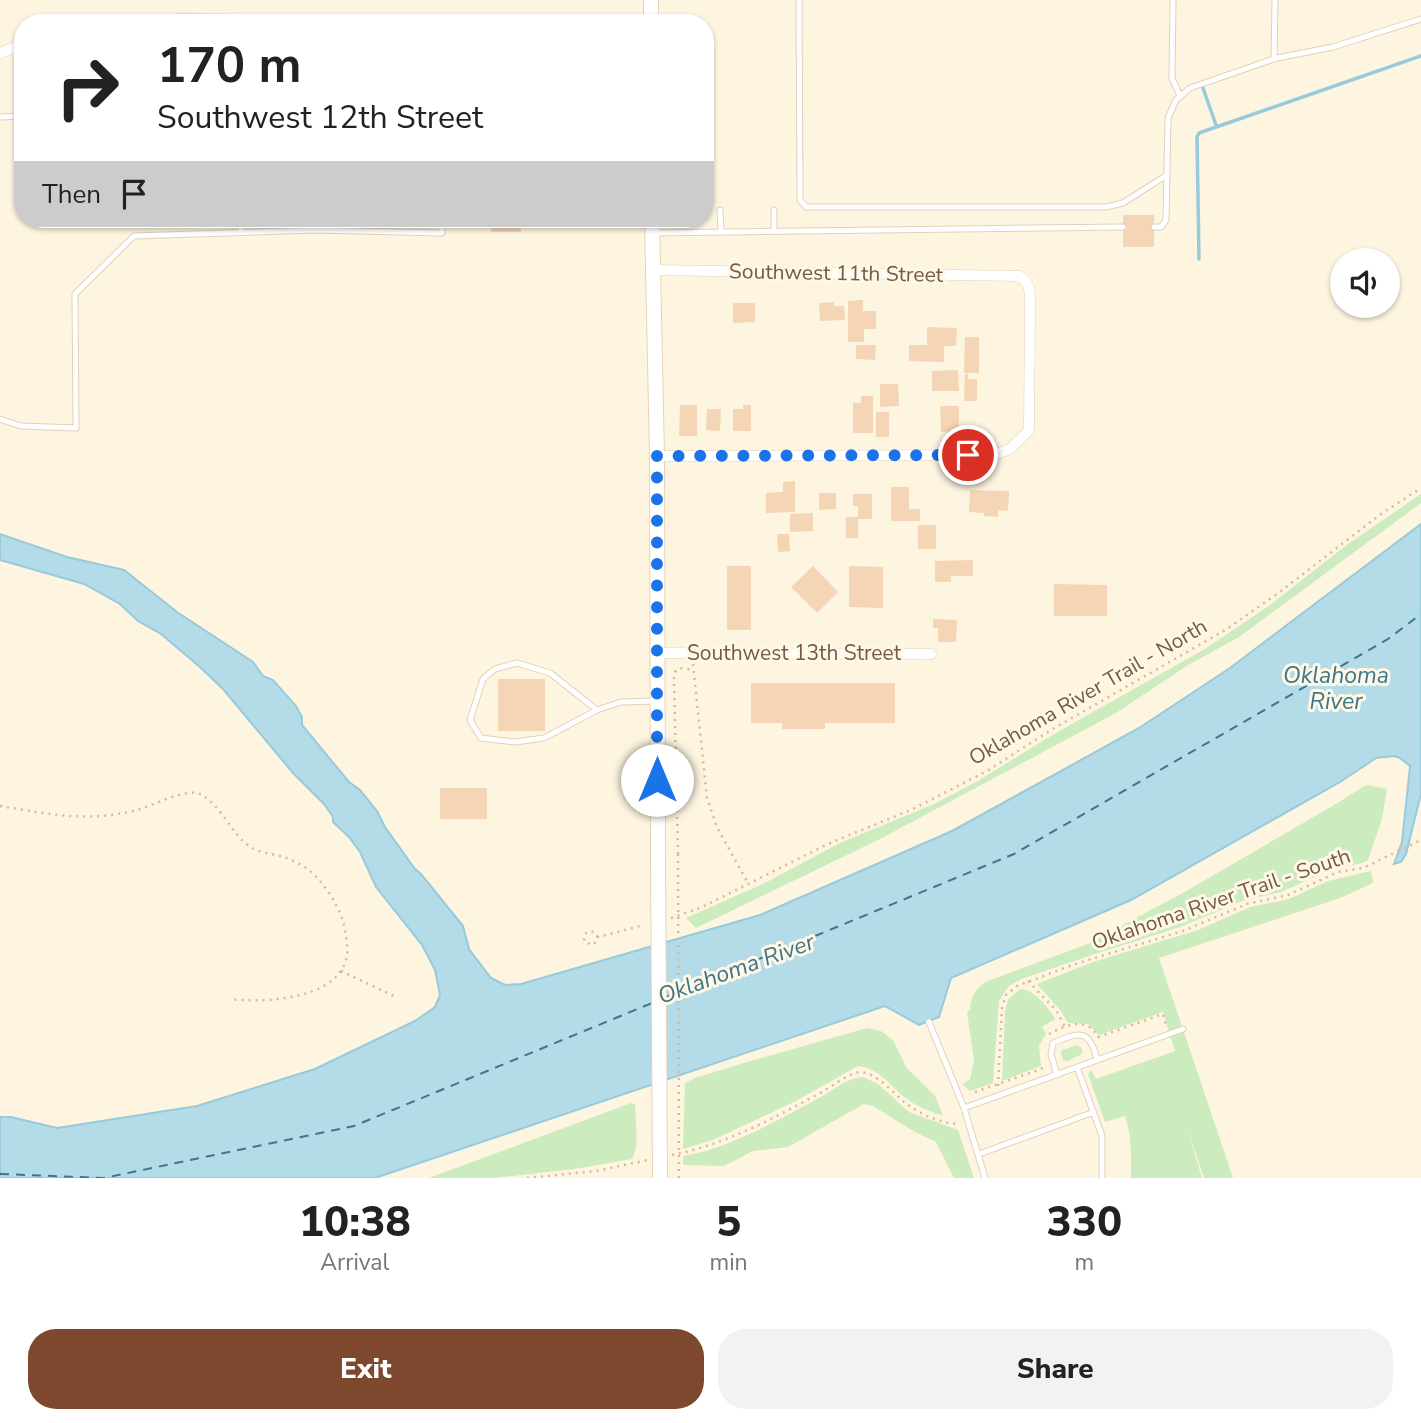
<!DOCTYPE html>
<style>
body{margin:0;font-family:"Nunito Sans",sans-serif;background:#f2f2f2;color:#222;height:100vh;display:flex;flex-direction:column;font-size:26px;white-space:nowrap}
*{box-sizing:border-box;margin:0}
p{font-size:23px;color:#767676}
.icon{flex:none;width:38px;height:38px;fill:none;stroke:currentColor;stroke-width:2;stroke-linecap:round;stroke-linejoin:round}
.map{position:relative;height:1178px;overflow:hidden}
.details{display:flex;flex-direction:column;background:#fff;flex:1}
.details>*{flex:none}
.guide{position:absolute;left:14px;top:14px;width:700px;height:214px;border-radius:28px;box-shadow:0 2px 5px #0004;background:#fff;color:#222;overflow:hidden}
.buttons{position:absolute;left:1330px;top:248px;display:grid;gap:14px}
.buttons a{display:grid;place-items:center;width:70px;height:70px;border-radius:50%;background:#fff;box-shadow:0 2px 5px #0004;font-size:35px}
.pin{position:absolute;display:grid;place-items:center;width:60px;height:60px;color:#fff;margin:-30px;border:4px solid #fff;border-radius:50%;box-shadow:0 2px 7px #0007}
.me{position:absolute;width:77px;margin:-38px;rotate:0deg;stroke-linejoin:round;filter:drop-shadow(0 0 5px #0008)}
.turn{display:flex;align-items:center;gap:24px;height:147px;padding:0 28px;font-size:32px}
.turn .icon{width:91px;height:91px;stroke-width:2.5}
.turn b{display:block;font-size:49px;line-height:60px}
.then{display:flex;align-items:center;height:66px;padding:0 28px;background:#0003;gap:14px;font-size:26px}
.eta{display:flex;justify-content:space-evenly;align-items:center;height:119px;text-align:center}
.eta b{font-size:42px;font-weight:800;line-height:49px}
.cta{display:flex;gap:14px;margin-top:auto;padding:14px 28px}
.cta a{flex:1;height:80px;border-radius:28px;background:#7e482e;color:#fff;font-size:28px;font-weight:800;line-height:80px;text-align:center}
.cta a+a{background:#f2f2f2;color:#222}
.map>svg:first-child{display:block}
.green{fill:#ccebbe}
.water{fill:#b3dbe8;stroke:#99cada;stroke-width:2}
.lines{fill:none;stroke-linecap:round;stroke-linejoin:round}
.stream{stroke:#99cada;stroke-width:3.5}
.ferry{stroke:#3e768a;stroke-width:2;stroke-dasharray:9 7;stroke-linecap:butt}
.building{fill:#f4d5b6}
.lane-casing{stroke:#e2d1bb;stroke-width:7}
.street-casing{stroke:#e2d1bb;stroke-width:11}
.secondary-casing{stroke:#e7d3b9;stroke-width:16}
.path{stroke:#d9b899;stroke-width:2.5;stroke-dasharray:2 5;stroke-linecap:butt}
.lane{stroke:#fff;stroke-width:5}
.street{stroke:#fff;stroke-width:10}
.secondary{stroke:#fff;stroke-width:14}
.secondary-bridge-casing{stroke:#e7d3b9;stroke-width:16;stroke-linecap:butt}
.path-bridge{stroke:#d9b899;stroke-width:2.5;stroke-dasharray:2 5;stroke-linecap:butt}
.secondary-bridge{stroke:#fff;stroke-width:14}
.route{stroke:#1a73e8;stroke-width:12;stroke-dasharray:0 21.6}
.labels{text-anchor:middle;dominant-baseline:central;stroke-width:6;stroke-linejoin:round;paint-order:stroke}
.street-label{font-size:21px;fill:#755b46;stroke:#fff8e7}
.water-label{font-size:23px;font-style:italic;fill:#3e768a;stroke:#fff8e7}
</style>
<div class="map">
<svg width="1421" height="1178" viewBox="0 0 1421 1178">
<rect width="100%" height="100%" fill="#fdf5e0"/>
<path class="green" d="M1421,494V503L1239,637L1188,665L1116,713L882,838L696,928L686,918L765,883L840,843L934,804L978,781L1054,734L1205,649L1270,605L1348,544Z
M1366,785L1387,789L1382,819L1368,860L1363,863L1332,869L1281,892L1245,900L1180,927L1095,954L1021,979L1009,986L999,1001L993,1083L970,1091L962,1084L970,1080L974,1060L967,1012L970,1010C970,997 975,990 985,982L1088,944L1188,890L1336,804Z
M1371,871L1373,883L1340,898L1159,958L1233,1178H1204L1187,1128L1202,1178H1131C1131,1157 1132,1136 1125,1116L1105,1122L1088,1074L1091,1070L1096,1079L1175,1051L1163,1012L1099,1035L1088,1024L1068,1023L1060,1010L1037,984L1093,962L1198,930L1250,907L1289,899L1328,881Z
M1020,989C1034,989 1049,1008 1055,1019L1042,1027L1046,1034L1039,1046L1041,1066L1002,1081L1005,1011L1008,1000Z
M867,1028L881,1031L893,1040L906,1067L935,1096L943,1116C929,1111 915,1106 903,1096C889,1084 878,1068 858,1066L796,1101L713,1140L683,1149L685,1083L695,1078L740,1064Z
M1077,1045L1082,1048V1054L1068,1061L1063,1060L1061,1054L1062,1050Z
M863,1077L878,1084L909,1112L958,1130L974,1178H954L936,1142L915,1132L873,1106L864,1104L788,1147L753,1151L724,1166L683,1165V1156C731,1148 776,1121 819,1098C833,1091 846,1078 863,1077Z
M631,1103L635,1104C635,1120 640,1144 632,1159L574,1169L494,1178H429Z"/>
<path class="water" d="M1421,524V794L1406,854L1401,862L1394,864L1402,842L1410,766L1400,758L1394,756L1376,758L1340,782L1131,900L951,978L939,1017L919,1025L885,1006L375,1178H0V1117H11L57,1128L197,1106L315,1069L415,1021L435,1007L440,995L435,970L422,945L376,887L360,852L349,837L333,822V817L324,804L293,773L223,689L201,668L161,634L138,621L120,604L84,584L0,560V534L67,557L124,570L177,612L253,662L263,676L273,680L296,706L302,717V725L349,782L360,790L377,811L385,827L415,869L421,874L463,926L469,949L491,978L505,985L521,984L760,915L952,831L1139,728L1230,668Z"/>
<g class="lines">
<path class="stream" d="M1203,88L1216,125
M1199,259L1197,137L1199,133L1421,56"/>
<path class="ferry" d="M667,997L1014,854L1388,639L1421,614
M0,1174L104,1178L354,1126L652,1003"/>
</g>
<path class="building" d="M1123,215H1154V247H1123Z
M491,219H521V232H491Z
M863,300V311H876V329H864V342H848V301Z
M834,302V306H844L845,320L820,321L819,303Z
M733,303H755V322L733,323Z
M927,327L957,328L956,346H944V362L909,361V345H927Z
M965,337H979V373H964Z
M856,345H876L875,360L856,359Z
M958,370L959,391H932V371Z
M965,374H968V379H977V401H964Z
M880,384H898L899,406L880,407Z
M861,396H873V433H853V403H861Z
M680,405H697V436H679Z
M743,405H751V431H733V409H743Z
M940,406H959V431L941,432Z
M707,409H721L720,431L706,430Z
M876,412H889V437H876Z
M795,481V512L766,513V493L783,492V482Z
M891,487H909V509H920V521H891Z
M970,490L1009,491L1008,511L998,510V517L984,516V513L969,512Z
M819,493H836V509L819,510Z
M853,494H872V519H858V538H846V517H858V506H853Z
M813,513V531L790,532V514Z
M918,525H936V549H918Z
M777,534H789L790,551L778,552Z
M973,560V576H951V582H935V561Z
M727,566H751V630H727Z
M813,566L838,592L817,613L791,587Z
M849,566L883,567V608L849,607Z
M1054,584L1107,585V616H1054Z
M933,619L957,620L956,642H938V628H933Z
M498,679H545V731H498Z
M751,683H895V723H825V729H782V723H751Z
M440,788H487V819H440Z"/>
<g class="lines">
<defs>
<path id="lane" d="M799,0L800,200L806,207H1106L1123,203L1167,175
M1173,0L1172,78L1180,96
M1274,59L1275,0
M0,117L23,116
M720,210L721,230
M774,210V230
M240,219L241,231
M1154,227H1161L1166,220L1168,118L1176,100L1190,88L1277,58L1333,47L1421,19
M652,233L1123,227
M0,419L21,426L76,428L75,294L134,236L316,230L442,233V219
M597,710L550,673L517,663L495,669L483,679L470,720L481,738L515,742L544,738L597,710L621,702L657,701
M929,1022L964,1108L985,1178
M1077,1067L1102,1136V1178
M1057,1075L1051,1054L1053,1043C1079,1032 1090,1028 1097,1060
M964,1108L1183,1029
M979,1154L1094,1112"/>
<path id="street" d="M135,23L178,19L651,22
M0,53L23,44
M652,270L1019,276C1030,282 1030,291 1030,303L1029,430L1010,449L993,455L657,456
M657,653L931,654"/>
<path id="secondary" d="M651,0V23
M652,219L657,456L658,859"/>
</defs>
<use href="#lane" class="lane-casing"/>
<use href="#street" class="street-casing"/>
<use href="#secondary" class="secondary-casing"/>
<path class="path" d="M693,664L707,798L717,827L749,885
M0,806C50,814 86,823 137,810C153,806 188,786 202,795C222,807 231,833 249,846C262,855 275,853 289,859C300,863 312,871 319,880C332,895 342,912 345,931C347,942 349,953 345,963C331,1000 263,1003 230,999
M678,854L674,678L675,672L680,668L693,670
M671,918L700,908L830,843L913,809L987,771L1051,730L1227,629L1277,594L1381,514L1421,488
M598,937L594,932L589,931L585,934L584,941L592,945L597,941L598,937L644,925
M341,971L396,997
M1028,981L1056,1010L1065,1027
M1049,1034C1065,1025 1088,1016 1098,1037L1163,1014L1166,1025
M998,1086L1002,1008L1006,995L1017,986L1075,964L1183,931L1247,904L1288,895L1338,872L1363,868L1421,840
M975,1092L1041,1069L1044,1066
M672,1155C723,1145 771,1120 816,1095C831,1088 843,1076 859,1072C879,1073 893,1094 908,1105C922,1115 943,1124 960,1124
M527,1178L596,1171L648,1160"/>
<use href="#lane" class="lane"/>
<use href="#street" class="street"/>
<use href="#secondary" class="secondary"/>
<defs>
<path id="secondary-bridge" d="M658,859L660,1178"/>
</defs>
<use href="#secondary-bridge" class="secondary-bridge-casing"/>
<path class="path-bridge" d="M678,854L679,1178"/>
<use href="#secondary-bridge" class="secondary-bridge"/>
</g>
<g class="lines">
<path class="route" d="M657,780V456L968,455"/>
</g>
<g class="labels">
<g class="street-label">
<text transform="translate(836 273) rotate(1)">Southwest 11th Street</text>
<text x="794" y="653">Southwest 13th Street</text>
<text transform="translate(1088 692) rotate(-30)">Oklahoma River Trail - North</text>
<text transform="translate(1221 899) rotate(-19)">Oklahoma River Trail - South</text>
</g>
<g class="water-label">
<text x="1336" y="675">Oklahoma<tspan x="1336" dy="26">River</tspan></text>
<text transform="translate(736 969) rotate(-20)">Oklahoma River</text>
</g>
</g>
</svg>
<div class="buttons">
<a><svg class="icon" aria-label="sound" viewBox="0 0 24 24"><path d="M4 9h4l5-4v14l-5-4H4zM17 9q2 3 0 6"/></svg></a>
</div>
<div class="pin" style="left:968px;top:455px;background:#d93025"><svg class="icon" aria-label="arrive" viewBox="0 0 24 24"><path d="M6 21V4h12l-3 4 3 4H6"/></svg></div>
<svg class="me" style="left:657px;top:780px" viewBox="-20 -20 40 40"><circle r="19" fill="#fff"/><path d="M0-13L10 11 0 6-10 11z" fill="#1a73e8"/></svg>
<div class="guide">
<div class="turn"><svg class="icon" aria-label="right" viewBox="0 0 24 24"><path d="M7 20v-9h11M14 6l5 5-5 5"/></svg><div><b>170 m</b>Southwest 12th Street</div></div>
<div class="then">Then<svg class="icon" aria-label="arrive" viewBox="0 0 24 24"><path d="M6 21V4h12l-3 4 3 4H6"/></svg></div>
</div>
</div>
<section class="details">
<div class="eta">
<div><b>10:38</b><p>Arrival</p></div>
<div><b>5</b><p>min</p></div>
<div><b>330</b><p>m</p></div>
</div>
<div class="cta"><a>Exit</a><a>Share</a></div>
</section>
